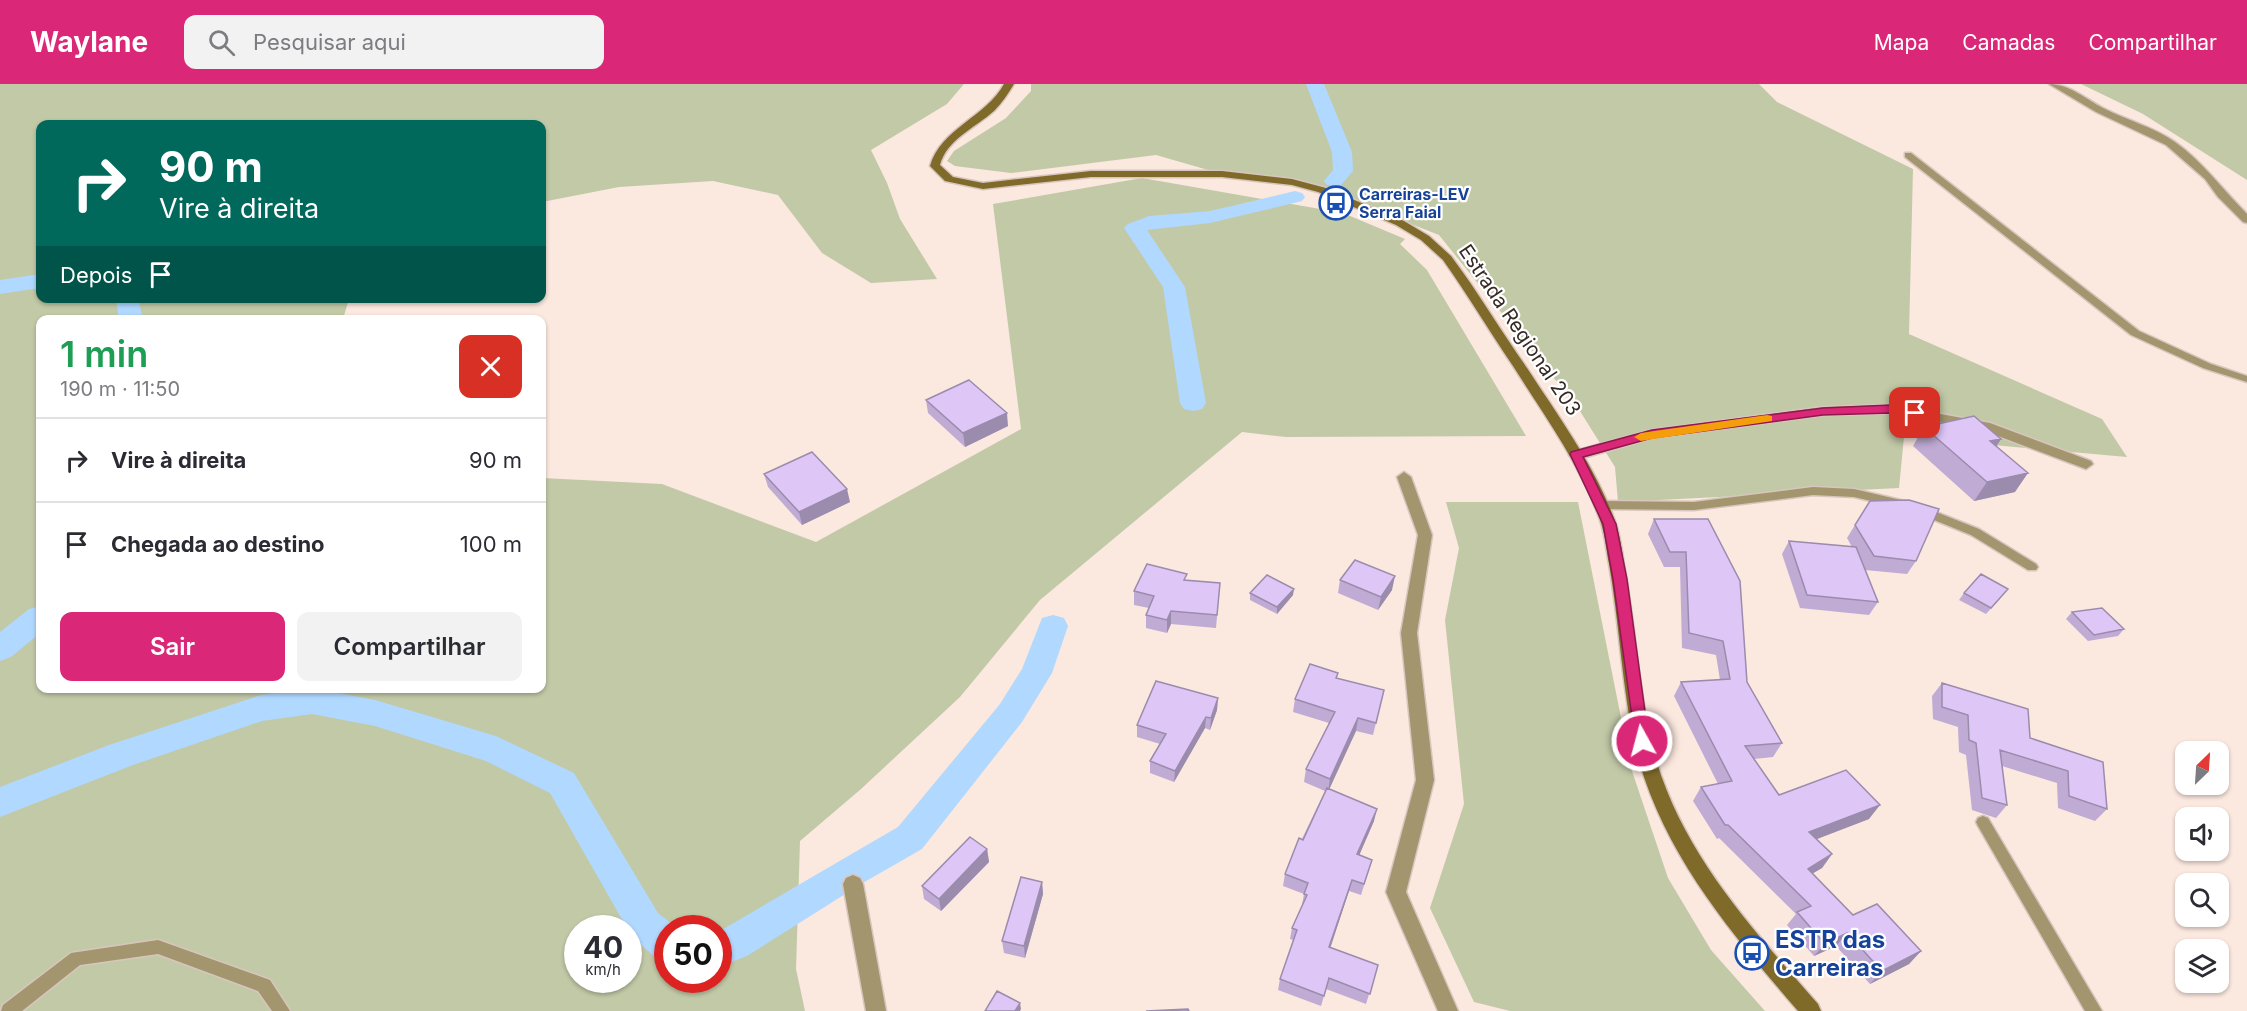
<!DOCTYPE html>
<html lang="pt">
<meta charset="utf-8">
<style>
body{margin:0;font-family:Inter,sans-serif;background:#f2f2f3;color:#2b2b33;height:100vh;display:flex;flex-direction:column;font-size:22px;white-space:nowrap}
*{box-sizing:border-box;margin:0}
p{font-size:20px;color:#7c7c81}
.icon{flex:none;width:33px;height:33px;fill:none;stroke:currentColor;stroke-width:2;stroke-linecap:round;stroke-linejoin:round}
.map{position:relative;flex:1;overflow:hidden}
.panel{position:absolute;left:36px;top:231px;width:510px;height:378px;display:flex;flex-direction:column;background:#fff;border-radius:12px;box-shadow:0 2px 4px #0004}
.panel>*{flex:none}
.top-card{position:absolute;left:36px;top:36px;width:510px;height:183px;border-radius:12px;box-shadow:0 2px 4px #0004;background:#00695c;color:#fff;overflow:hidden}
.needle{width:39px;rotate:25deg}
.tools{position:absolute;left:2175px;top:657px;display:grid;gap:12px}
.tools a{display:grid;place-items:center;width:54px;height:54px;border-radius:12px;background:#fff;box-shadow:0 2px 4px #0004;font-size:30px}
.speed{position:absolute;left:564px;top:831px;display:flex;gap:12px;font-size:30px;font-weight:700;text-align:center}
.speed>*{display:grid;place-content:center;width:78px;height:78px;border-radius:50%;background:#fff;box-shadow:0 2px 4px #0004;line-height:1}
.speed small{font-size:15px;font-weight:400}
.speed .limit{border:9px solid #d22;background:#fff;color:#111}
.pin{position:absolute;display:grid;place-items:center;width:51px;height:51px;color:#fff;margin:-26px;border-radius:12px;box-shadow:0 3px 9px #0006}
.me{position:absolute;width:66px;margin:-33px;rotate:353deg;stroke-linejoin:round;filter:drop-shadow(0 0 4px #0008)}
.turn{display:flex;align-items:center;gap:21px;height:126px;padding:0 24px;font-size:27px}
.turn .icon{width:78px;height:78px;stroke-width:2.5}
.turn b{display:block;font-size:42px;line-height:51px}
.then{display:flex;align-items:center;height:57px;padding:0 24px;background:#0003;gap:12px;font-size:22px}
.round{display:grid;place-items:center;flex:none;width:63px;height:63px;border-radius:12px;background:#f2f2f3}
.headline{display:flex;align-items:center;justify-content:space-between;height:102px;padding:0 24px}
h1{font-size:36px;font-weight:600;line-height:45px;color:#1e9e55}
.primary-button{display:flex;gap:12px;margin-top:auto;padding:12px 24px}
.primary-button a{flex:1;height:69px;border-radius:12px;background:#db2777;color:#fff;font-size:24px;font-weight:600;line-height:69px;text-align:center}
.primary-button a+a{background:#f2f2f3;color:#2b2b33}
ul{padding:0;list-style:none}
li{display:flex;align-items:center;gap:18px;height:84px;padding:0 24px;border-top:2px solid #e1e1e2}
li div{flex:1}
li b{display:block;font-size:22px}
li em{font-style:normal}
header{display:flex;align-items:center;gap:36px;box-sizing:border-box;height:84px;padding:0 30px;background:#db2777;color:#fff}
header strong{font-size:28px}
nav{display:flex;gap:33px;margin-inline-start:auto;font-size:21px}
.search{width:420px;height:54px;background:#f2f2f3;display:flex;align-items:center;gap:15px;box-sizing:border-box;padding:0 21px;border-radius:12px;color:#7c7c81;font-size:22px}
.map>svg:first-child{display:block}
.green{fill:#c2c9a7;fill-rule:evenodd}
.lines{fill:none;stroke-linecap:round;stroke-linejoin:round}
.canal{fill:#b1d8fe;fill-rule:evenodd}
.lane-casing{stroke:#d8c6be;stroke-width:3}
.street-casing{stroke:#d8c6be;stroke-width:3}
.secondary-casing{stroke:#d8c6be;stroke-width:3}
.lane{fill:#a3956d;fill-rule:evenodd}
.street{fill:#a3956d;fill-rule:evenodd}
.secondary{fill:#7f6a2a;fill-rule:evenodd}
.wall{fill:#bfabd4}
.shaded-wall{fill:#9b8bac}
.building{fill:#dec7f6;stroke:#9b8bac;stroke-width:1.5}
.route{fill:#db2777;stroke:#8e194d;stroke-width:1.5}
.slow{fill:#f59e0b}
.labels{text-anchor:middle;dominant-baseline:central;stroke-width:4.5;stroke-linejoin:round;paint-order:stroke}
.far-transit-label{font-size:16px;font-weight:bold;fill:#164399;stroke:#fff;text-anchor:start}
.street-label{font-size:20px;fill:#362a25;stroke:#fff}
.near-transit-label{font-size:24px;font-weight:bold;fill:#164399;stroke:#fff;text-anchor:start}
</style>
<header>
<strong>Waylane</strong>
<div class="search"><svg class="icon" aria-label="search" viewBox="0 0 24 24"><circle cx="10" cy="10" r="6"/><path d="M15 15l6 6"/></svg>Pesquisar aqui</div>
<nav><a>Mapa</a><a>Camadas</a><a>Compartilhar</a></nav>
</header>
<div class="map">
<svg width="2247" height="927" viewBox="0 0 2247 927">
<rect width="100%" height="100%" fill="#fbe8df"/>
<path class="green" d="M0,0H964L947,20L871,66L887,99L900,135L937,195L871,199L822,169L778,111L713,97L619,103L542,118V40H40V214L349,215L343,235L40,236V604H542V394L662,400L816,458L1021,345L993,120L1142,94L1343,129L1405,155L1400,160L1427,186L1526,352L1286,353L1242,348L1040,516L960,613L861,705L800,757L796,885L805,927H0ZM578,844H628V896H578ZM668,844H718V896H668Z
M1031,0H1759L1777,18L1913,85L1909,250L2102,335L2127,373L1904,353L1899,404L1618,418L1615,383L1578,324L1439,151L1320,104L1222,90L1156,71L1011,89L955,82L947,77L954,67L1006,34L1031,7Z
M2081,0H2247V96L2143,30Z
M1446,418H1578L1631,684L1668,794L1711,866L1765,927H1510L1474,918L1430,824L1464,720L1445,536L1459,464Z"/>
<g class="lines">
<path class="canal" d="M1306,0H1324L1352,68L1353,87L1341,101H1327L1324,97L1333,86L1332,68Z
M1295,107L1302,109L1305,113L1302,117L1210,139L1147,146L1185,203L1206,319L1202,325L1193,327L1184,325L1180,319L1163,203L1124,144L1128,140L1149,132L1210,127Z
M40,190V204L0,210V196Z
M116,214H138L143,236H119Z
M40,522V549L11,573L0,577V548L29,525Z
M1053,531L1064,534L1068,542L1052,589L1022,638L922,765L861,800L747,872L718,883V848L898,743L1000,620L1022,585L1042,534Z
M313,604L375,616L496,652L574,689L658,829L677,844H668V878L655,873L632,853L550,709L486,677L375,642L312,630L262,637L133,681L0,733V703L109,661L261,611Z"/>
<defs>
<path id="lane" d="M1905,69H1911L2139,247L2211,280L2247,292V298L2203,284L2131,251L1905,73Z
M1813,403L1854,405L1905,417L1911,421L1905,425L1854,413L1813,411L1694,426L1602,425L1596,421L1602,417L1694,418Z
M1921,422L1979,445L2036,480L2038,483L2036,486H2028L1971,451L1917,429L1915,426Z
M1983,732L1988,734L2102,927H2085L1978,742L1976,738L1978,734Z
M158,856L270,896L290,927H272L258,907L158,870L80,881L22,927H1L3,921L71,869Z"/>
<path id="street" d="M2049,0C2069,0 2086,15 2103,24C2126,36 2154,43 2175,58C2203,78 2223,106 2247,130V139L2243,138L2218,113L2205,95L2166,61L2096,28Z
M1891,321L1990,339L2091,377L2093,380L2086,385L1982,346L1891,329L1823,331L1652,354L1576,376L1569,371L1571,368L1652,346L1823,323Z
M1404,388L1411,393L1432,451L1417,549L1434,696L1406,808L1458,927H1438L1386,808L1416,696L1401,549L1418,451L1397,393Z
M853,791L860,794L863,800L886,927H866L843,800L846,794Z"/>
<path id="secondary" d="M1004,0H1014C1008,10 1002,19 994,27C975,44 947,55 940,81L953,93L983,99L1091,87H1222L1292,95L1326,104L1404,137L1429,152L1451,172C1478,208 1501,247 1527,284C1559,333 1595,382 1615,437C1620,451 1622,466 1624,481C1634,533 1637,586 1647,638C1668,754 1743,834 1818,920L1821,927H1798C1724,841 1649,753 1630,637C1621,585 1618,532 1609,480C1606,465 1605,450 1600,436C1580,380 1544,331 1513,282C1489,247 1468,211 1443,176L1421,156L1396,141L1318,108L1292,101L1222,93H1091L983,105L945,97L930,82C940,45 986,33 1004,0Z"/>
</defs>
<use href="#lane" class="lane-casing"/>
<use href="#street" class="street-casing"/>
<use href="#secondary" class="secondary-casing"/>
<use href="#lane" class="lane"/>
<use href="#street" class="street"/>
<use href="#secondary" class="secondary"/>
</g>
<path class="wall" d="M926,316L1008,342L965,363L928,329Z
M1924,343L2001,355L1996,363L2015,408L1974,417L1913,362Z
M764,390L850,418L802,441L768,403Z
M1654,435H1708L1747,598L1782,659L1773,673L1754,675L1779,711L1869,735L1816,755L1832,770L1822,784L1813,789L1853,831L1921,867L1909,880L1870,900L1836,862L1814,872L1787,841L1796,830L1719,754L1717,755L1693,717L1701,703L1718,700L1674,612L1681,598L1720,596L1716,571L1682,564L1680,483H1664L1648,450Z
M1855,441L1916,477L1907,490L1865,486L1878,518L1869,531L1800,524L1782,470L1789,457L1852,463L1847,454Z
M1186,496L1220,499L1216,544L1171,540L1167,549L1146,544V531L1149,524L1134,521V507Z
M1340,496L1392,506L1378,526L1338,509Z
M1250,509L1293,511L1277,530L1250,516Z
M1964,509L2003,511L1986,530L1959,516Z
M2072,528L2124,545L2118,552L2088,557L2066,535Z
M1337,594L1384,606L1373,651L1356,647L1329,705L1374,737L1359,771L1372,776L1361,811L1349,807L1330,863L1378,881L1366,920L1326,905L1321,922L1278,906L1280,895L1293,856L1290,855L1292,844L1302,821L1304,810L1283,802L1285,790L1325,707L1304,698L1306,685L1329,639L1293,628L1295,615Z
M1942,599L2030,654L2103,678L2107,725L2095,737L2058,724L2057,699L2002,682L2007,721L1996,734L1972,726L1966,671L1959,668L1958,643L1933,635L1932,612Z
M1218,614L1217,626L1210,646L1205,644L1174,698L1150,689V677L1160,660L1137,653V641Z
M987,765L989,778L941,827L924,815L922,802Z
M1042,798L1043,810L1025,874L1004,869L1002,857Z"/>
<path class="shaded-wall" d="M1007,329L1008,342L965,363L963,349Z
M2001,355L1989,374L1990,357Z
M2028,389L2015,408L1974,417L1987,398Z
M847,405L850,418L802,441L799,428Z
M1395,492L1392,506L1378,526L1381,513Z
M1294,505L1293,511L1277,530V523Z
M1171,527V540L1167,549V536Z
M1218,614L1217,626L1210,646L1211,634Z
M1206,633L1205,644L1174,698L1175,687Z
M1358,634L1356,647L1328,708L1330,695Z
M1880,721L1869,735L1799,762L1809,748Z
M1377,725L1374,737L1355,781L1357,770Z
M987,765L989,778L941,827L939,815Z
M1832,770L1822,784L1798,798L1808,785Z
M1352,796L1349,807L1327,874L1329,863Z
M1042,798L1043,810L1025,874L1024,862Z
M1847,849L1836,862L1814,872L1825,860Z
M1921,867L1909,880L1870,900L1882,887Z
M1020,919L1021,925L1020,927H1015Z"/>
<path class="building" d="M969,296L1007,329L963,349L926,316Z
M1974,332L2001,355L1990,357L2028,389L1987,398L1924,343Z
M812,368L847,405L799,428L764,390Z
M1909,416L1939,425L1916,477L1874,472L1855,441L1870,417Z
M1654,435H1708L1740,497L1747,598L1782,659L1745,662L1779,711L1846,686L1880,721L1809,748L1832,770L1808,785L1853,831L1877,820L1921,867L1882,887L1847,849L1825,860L1797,828L1811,822L1728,741H1725L1701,703L1732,697L1681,598L1730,595L1723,557L1689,549L1686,468H1670Z
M1789,457L1856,463L1878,518L1807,511Z
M1355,476L1395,492L1381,513L1340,496Z
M1147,480L1187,490L1184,496L1220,499L1217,531L1171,527L1167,536L1146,531L1154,512L1134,507Z
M1981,490L2008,505L1991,524L1964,509Z
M1267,491L1294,505L1277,523L1250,509Z
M2102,524L2124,545L2094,551L2072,528Z
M1310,580L1338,589L1336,594L1384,606L1376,639L1358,634L1330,695L1306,685L1335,628L1295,615Z
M1156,597L1218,614L1211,634L1206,633L1175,687L1150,677L1166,650L1137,641Z
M1942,599L2028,625L2030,654L2103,678L2107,725L2069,712L2068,687L2000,666L2007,721L1982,714L1976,659L1969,656L1968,631L1942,623Z
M1327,704L1377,725L1357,770L1372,776L1364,800L1352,796L1329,863L1378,881L1370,910L1329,894L1324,912L1280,895L1297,846L1292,844L1307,811L1304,810L1308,799L1285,790L1299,754L1303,756Z
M970,753L987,765L939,815L922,802Z
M1021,793L1042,798L1024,862L1002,857Z
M997,907L1020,919L1015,927H985Z
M1188,925L1189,927H1146Z"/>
<path class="route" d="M1891,321L1919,326L1921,329L1915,333L1891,329L1823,331L1652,354L1583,373L1616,440L1627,495L1649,657L1647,662L1642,664L1636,662L1613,495L1603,440L1570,370L1571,368L1652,346L1823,324Z"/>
<path class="slow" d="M1767,331L1772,332V337L1641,357L1634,353L1641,349Z"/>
<defs>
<symbol id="bus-ring" viewBox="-11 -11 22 22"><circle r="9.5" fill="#fff" stroke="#1a4fb4" stroke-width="1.5"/><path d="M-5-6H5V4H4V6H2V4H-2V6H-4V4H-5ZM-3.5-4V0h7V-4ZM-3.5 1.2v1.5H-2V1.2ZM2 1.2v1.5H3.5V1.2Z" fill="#1a4fb4"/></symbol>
</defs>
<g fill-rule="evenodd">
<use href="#bus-ring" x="1317" y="100" width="38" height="38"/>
<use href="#bus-ring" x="1733" y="850" width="38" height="38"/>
</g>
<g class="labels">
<g class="far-transit-label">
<text x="1359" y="110">Carreiras-LEV<tspan x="1359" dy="18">Serra Faial</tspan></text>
</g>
<g class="street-label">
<text transform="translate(1520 246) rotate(56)">Estrada Regional 203</text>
</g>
<g class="near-transit-label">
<text x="1775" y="855">ESTR das<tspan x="1775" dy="28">Carreiras</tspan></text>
</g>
</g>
</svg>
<div class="tools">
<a><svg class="needle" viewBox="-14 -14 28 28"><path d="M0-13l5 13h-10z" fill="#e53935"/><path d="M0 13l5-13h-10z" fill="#7c7c81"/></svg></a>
<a><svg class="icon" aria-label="sound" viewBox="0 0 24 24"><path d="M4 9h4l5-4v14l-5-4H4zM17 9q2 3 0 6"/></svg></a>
<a><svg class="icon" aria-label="search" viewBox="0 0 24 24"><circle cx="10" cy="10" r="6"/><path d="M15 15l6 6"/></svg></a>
<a><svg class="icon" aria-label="layers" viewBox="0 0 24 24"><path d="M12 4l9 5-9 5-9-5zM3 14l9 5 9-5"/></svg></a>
</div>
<div class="speed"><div>40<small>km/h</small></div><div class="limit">50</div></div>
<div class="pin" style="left:1915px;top:329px;background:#d93025"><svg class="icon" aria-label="arrive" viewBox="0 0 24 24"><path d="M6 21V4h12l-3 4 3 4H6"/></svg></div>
<svg class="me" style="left:1642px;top:657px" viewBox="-20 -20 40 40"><circle r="17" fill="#db2777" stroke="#fff" stroke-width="3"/><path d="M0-11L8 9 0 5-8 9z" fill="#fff"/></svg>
<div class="top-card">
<div class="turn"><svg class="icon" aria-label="right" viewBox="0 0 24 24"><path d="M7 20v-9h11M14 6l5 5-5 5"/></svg><div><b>90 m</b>Vire à direita</div></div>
<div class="then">Depois<svg class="icon" aria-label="arrive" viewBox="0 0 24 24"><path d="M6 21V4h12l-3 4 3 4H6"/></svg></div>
</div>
<section class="panel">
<div class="headline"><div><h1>1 min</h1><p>190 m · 11:50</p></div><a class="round" style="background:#d93025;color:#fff"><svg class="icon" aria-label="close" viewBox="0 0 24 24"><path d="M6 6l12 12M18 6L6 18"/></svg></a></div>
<ul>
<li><svg class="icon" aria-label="right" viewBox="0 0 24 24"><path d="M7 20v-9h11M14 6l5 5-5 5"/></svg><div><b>Vire à direita</b></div><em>90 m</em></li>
<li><svg class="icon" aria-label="arrive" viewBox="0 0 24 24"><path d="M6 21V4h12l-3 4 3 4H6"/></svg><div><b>Chegada ao destino</b></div><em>100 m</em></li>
</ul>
<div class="primary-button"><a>Sair</a><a>Compartilhar</a></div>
</section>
</div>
